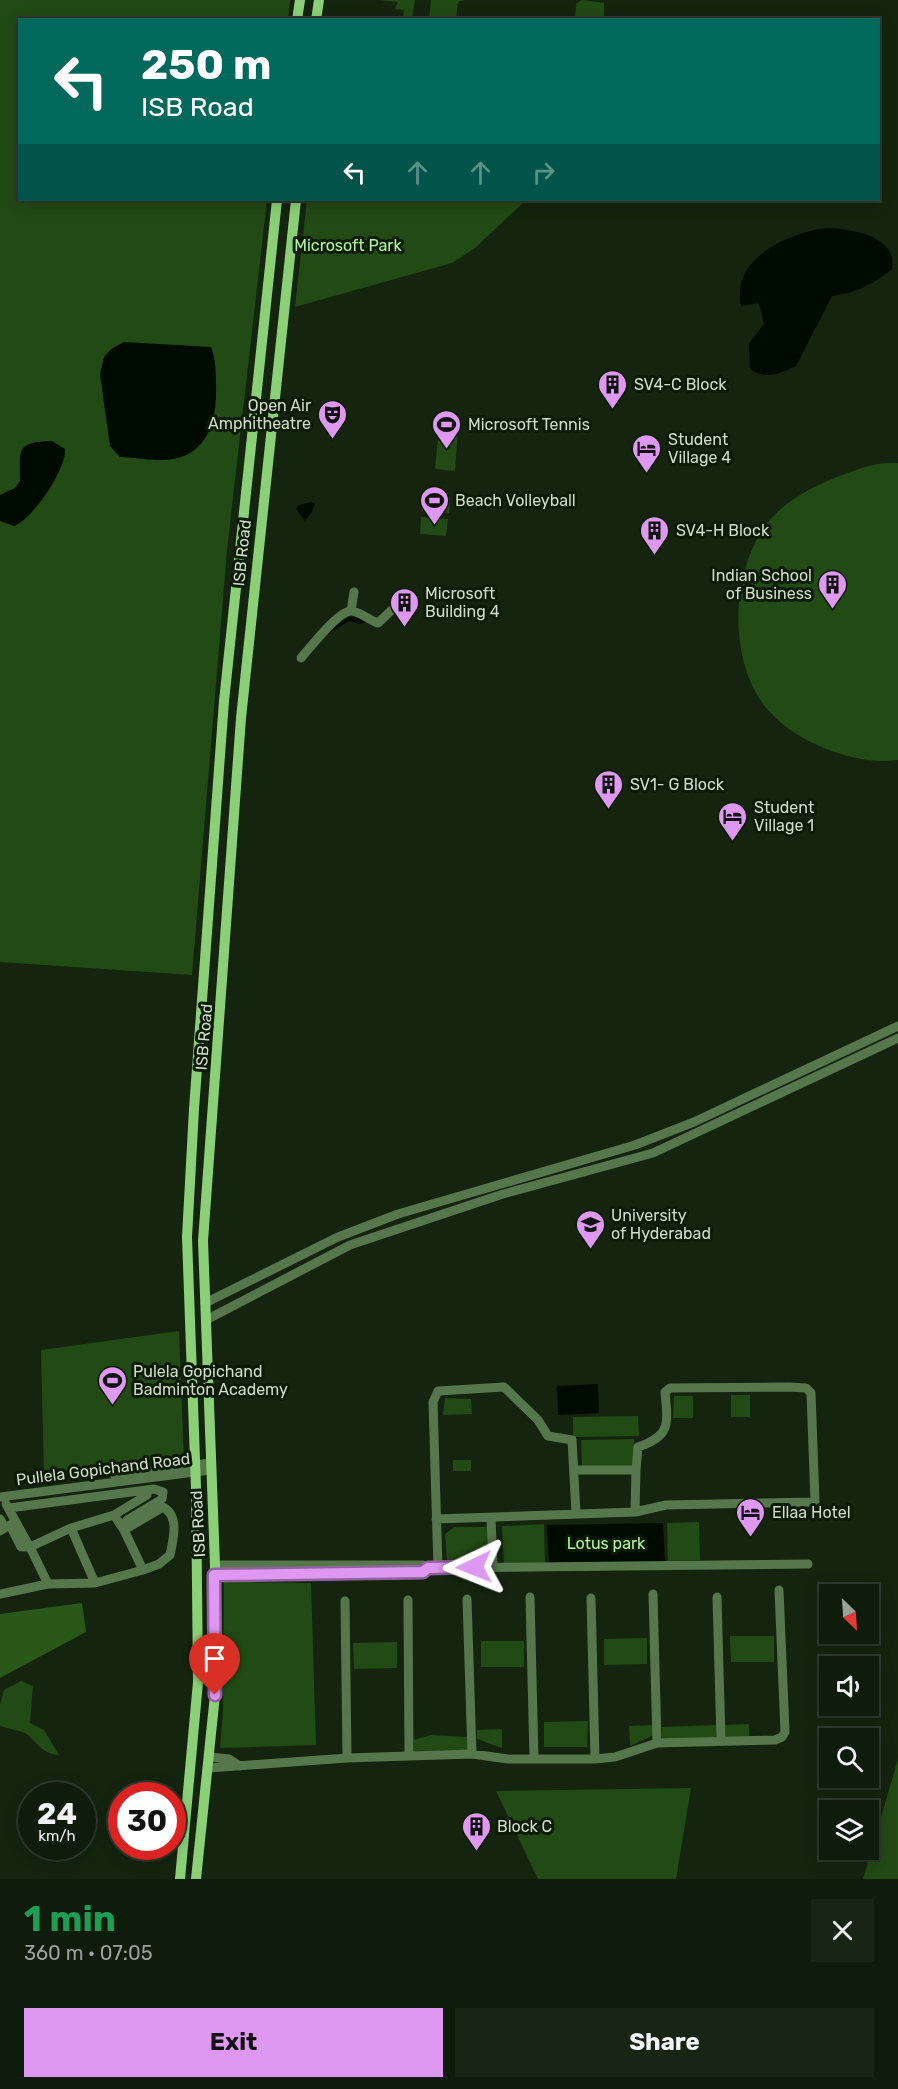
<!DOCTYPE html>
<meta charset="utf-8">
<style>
body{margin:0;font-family:Rubik,sans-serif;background:#182414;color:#f1f3f6;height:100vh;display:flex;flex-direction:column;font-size:22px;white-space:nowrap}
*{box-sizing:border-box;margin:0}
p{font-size:20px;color:#9ba19d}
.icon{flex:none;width:33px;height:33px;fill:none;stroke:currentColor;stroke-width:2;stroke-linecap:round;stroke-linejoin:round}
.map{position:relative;height:1879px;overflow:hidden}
.panel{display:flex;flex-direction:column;background:#0f1b0b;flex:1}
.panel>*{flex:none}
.guide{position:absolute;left:18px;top:18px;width:862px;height:183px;border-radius:0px;box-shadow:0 3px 15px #0003,0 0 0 2px #2f392c;background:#00695c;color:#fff;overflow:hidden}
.needle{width:39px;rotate:155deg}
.controls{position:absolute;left:819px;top:1584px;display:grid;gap:12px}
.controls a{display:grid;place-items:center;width:60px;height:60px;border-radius:0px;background:#0f1b0b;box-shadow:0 3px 15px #0003,0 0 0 2px #2f392c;font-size:30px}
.speed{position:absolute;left:18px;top:1782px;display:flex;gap:12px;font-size:30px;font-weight:700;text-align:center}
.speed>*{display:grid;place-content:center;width:78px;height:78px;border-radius:50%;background:#0f1b0b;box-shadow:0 3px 15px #0003,0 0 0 2px #2f392c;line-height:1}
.speed small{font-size:15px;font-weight:400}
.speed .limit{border:9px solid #d22;background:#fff;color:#111}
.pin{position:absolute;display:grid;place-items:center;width:51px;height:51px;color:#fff;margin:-62px -26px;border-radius:50% 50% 50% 0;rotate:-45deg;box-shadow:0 0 6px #0007}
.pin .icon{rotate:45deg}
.me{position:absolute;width:66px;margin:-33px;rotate:268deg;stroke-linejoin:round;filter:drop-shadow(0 0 4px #0008)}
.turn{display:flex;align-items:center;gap:21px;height:126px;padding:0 24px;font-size:27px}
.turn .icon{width:78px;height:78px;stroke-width:2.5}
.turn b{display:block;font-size:42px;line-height:51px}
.lanes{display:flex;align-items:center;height:57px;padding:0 24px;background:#0003;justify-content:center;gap:30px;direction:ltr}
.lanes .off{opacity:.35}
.round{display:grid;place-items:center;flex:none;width:63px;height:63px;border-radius:0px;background:#182414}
.headline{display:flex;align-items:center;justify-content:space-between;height:102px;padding:0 24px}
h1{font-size:36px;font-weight:700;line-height:45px;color:#1e9e55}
.cta{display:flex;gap:12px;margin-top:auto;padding:12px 24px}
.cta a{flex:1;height:69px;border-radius:0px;background:#de98f2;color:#111;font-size:24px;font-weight:700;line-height:69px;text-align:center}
.cta a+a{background:#182414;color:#f1f3f6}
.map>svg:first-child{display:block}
.green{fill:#224a15}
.forest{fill:#2a5819}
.water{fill:#000b00}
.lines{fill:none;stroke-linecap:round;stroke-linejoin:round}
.minor{stroke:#56774c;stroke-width:9}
.major{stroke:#8bd076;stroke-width:10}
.route-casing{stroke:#90639d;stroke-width:15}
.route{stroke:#de98f2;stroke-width:10}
.labels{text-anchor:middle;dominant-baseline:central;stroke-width:6;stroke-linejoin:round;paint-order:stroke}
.park-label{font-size:16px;fill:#b1f59c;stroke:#0b1b06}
.poi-label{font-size:16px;fill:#d0dbcc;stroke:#0b1b06;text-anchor:start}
.street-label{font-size:16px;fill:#d0dbcc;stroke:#0b1b06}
</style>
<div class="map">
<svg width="898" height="1879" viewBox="0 0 898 1879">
<rect width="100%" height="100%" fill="#14240f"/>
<path class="green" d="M0,0H290L288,19L20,20V200H267L227,550L192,975L0,962Z
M379,0H415L412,19H403L404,10L395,9L398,2Z
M431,0H464L458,2L456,19L429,20Z
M582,0L604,3V19H575L576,4Z
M307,200H526L475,248L452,263L295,307Z
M439,428L458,429L455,471L435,469Z
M898,463V760C874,763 855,759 832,751C804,741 775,723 759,698C729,651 733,574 763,529C780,504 806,490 832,479C852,471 876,461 898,463Z
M423,495L450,497L449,513L422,511Z
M421,517L448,519L446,536L420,534Z
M179,1331L184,1462L44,1478L41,1350Z
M731,1395H750V1417H731Z
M674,1396H693V1418H673Z
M445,1398L471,1399L472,1414L443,1415Z
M638,1416L639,1436L573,1437V1417Z
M634,1439L636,1470L582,1468L581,1440Z
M453,1460H471V1471H453Z
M699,1522L700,1560L668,1561L667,1523Z
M544,1524L545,1564L504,1565L502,1526Z
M454,1527H487L488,1563L447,1562L445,1534Z
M224,1582L311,1583L316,1745L220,1748L223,1710Z
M730,1636H774V1662H731Z
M647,1638V1664L604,1665V1639Z
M481,1641H524V1667H481Z
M397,1642V1668L354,1669L353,1643Z
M21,1681L33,1686L30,1723L44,1730L59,1755C43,1754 39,1745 28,1735C21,1730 8,1729 0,1726V1704L4,1690Z
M588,1721L587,1747H544V1722Z
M749,1724V1737H725V1725Z
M655,1725L654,1735L630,1746L629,1726Z
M716,1725V1738L662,1740V1727Z
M502,1729V1748L477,1739V1730Z
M431,1735L467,1737L469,1750L414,1751V1740Z
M898,1759V1879H863Z
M691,1788L676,1879H538L496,1791Z"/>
<path class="forest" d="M82,1603L86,1632L0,1678V1614Z"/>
<path class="water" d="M828,228C851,229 898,236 892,269C873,284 857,293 832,296L796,366C780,374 765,380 750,369L749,343L764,324L759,303L741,306C730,258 790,232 828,228Z
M124,342L211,347C217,361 216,383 216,398C214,434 199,462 157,460C145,460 133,457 120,457L110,446L100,374L104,357L111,349Z
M52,441L65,449C67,468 33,519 14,526L0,521V495L15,488L20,481C20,450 15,442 52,441Z
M312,502L315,503L312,512L305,521L296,509L299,505Z
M349,617H359L366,622L359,624L349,621L328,634L334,626Z
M598,1384L599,1413L558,1415L557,1386Z
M663,1523L665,1562L549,1564L547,1525Z"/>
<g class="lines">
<path class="minor" d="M351,611L354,592
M301,658C310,648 338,611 351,611C359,611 369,620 378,623L395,607L405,603
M205,1303L338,1237L398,1214L635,1145L694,1122L898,1026
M206,1320L350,1245L503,1194L653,1153L898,1038
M115,1476L210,1463
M0,1497L210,1470
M6,1504L28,1544
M163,1507C180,1516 173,1540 170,1555L159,1564L143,1570L124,1530Z
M9,1508L154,1489L163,1492L162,1499L127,1520
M635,1512L636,1470
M114,1515L147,1495L146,1490
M491,1518L493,1566
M0,1519L5,1528L0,1531
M436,1519L635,1512L666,1505L815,1502L811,1393L806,1388L789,1387L670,1388L665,1392C668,1424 671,1436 638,1447L636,1470H576
M16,1522L10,1525L21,1547H30
M215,1565H423L428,1568
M438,1568L433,1402L438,1391L504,1387L538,1420L548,1436L572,1440L576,1513
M214,1575L423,1572L428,1568L808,1564
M95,1583L71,1528L114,1515L124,1530
M48,1584L30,1547L71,1528
M0,1594L48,1584L95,1583L143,1570
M653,1594L657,1743
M530,1597L534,1758
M717,1597L721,1741
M591,1598L595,1759
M467,1599L472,1754
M408,1600L409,1756
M345,1601L347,1758
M210,1757L229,1759L240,1766
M209,1768L347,1758L472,1754L508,1759H595L615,1757L657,1743L775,1740L782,1737L785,1732L779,1590"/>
<path class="major" d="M297,20L300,0
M316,20L319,0
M180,1879L198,1682L196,1488L187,1237L194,1109L224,701L277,200
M196,1879L215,1695V1565L203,1241L241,718L296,200"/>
</g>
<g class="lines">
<defs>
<path id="route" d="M215,1695L214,1575L423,1572L428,1568L474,1567"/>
</defs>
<use href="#route" class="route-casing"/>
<use href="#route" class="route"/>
</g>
<defs>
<symbol id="building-pin" viewBox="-11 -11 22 30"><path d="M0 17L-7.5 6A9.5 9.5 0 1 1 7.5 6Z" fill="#de98f2" stroke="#0b1b06"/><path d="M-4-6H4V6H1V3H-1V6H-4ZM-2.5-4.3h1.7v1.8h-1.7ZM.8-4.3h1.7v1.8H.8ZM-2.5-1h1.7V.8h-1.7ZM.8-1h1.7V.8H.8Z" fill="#111"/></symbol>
<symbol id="theatre-pin" viewBox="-11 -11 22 30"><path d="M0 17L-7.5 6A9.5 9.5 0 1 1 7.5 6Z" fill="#de98f2" stroke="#0b1b06"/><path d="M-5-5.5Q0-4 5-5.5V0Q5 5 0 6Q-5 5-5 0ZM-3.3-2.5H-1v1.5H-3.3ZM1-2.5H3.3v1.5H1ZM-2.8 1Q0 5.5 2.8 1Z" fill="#111"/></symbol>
<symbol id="stadium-pin" viewBox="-11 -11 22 30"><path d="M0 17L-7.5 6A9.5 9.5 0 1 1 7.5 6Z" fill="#de98f2" stroke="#0b1b06"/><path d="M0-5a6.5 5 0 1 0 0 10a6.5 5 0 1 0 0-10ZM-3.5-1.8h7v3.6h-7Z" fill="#111"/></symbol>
<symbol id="hotel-pin" viewBox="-11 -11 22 30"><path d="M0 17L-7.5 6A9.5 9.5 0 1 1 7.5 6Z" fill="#de98f2" stroke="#0b1b06"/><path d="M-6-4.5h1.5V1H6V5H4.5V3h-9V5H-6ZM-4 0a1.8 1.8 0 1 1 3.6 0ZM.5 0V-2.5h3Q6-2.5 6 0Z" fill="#111"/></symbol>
<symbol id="university-pin" viewBox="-11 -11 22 30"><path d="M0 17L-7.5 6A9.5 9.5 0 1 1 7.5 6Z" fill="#de98f2" stroke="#0b1b06"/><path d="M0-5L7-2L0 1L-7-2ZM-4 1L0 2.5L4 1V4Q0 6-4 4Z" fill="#111"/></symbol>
</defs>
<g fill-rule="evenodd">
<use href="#building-pin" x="596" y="368" width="33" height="45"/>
<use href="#theatre-pin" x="316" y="398" width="33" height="45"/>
<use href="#stadium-pin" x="430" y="408" width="33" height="45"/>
<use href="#hotel-pin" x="630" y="432" width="33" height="45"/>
<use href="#stadium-pin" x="418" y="484" width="33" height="45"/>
<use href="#building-pin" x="638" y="514" width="33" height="45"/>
<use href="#building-pin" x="816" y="568" width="33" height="45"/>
<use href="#building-pin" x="388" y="586" width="33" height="45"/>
<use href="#building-pin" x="592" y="768" width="33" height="45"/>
<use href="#hotel-pin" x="716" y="800" width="33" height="45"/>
<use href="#university-pin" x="574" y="1208" width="33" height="45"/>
<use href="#stadium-pin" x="96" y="1364" width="33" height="45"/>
<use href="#hotel-pin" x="734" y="1496" width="33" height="45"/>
<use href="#building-pin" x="460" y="1810" width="33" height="45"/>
</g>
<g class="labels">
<g class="park-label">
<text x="348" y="245">Microsoft Park</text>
<text x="606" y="1543">Lotus park</text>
</g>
<g class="poi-label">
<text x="634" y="384">SV4-C Block</text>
<text x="311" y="405" text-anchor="end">Open Air<tspan x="311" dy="18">Amphitheatre</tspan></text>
<text x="468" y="424">Microsoft Tennis</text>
<text x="668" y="439">Student<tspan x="668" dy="18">Village 4</tspan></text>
<text x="455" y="500">Beach Volleyball</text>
<text x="676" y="530">SV4-H Block</text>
<text x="812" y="575" text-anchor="end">Indian School<tspan x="812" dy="18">of Business</tspan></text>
<text x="425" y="593">Microsoft<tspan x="425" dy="18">Building 4</tspan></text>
<text x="630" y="784">SV1- G Block</text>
<text x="754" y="807">Student<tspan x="754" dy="18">Village 1</tspan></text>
<text x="611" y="1215">University<tspan x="611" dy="18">of Hyderabad</tspan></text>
<text x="133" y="1371">Pulela Gopichand<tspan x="133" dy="18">Badminton Academy</tspan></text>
<text x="772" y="1512">Ellaa Hotel</text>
<text x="497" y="1826">Block C</text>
</g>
<g class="street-label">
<text transform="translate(242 553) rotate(-84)">ISB Road</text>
<text transform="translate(204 1037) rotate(-85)">ISB Road</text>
<text transform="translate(103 1469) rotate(-7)">Pullela Gopichand Road</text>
<text transform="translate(198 1524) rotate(-93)">ISB Road</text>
</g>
</g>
</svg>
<div class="controls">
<a><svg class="needle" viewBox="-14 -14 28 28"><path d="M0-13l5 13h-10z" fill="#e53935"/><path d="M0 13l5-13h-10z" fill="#9ba19d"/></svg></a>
<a><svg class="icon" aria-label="sound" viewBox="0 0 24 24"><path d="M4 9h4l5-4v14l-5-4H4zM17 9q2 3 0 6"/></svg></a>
<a><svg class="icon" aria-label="search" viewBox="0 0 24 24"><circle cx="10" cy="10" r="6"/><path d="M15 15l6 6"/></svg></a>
<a><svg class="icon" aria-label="layers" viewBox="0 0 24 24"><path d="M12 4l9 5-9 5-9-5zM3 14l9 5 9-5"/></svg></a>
</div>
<div class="speed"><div>24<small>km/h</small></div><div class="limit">30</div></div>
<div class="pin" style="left:215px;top:1695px;background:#d93025"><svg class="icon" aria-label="arrive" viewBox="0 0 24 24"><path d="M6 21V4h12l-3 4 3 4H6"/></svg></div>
<svg class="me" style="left:474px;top:1567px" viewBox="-20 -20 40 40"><path d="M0-17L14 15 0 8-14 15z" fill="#de98f2" stroke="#fff" stroke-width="4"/></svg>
<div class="guide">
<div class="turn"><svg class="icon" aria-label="left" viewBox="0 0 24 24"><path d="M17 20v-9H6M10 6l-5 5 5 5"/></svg><div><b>250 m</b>ISB Road</div></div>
<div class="lanes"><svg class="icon" aria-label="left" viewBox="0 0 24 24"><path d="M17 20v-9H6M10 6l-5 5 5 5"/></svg><svg class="icon off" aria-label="ahead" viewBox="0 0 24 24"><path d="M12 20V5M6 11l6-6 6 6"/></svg><svg class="icon off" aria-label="ahead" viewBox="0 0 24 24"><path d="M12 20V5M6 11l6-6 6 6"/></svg><svg class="icon off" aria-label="right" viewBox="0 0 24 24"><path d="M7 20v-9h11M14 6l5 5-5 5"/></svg></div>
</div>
</div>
<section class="panel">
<div class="headline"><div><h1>1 min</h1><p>360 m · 07:05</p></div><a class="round"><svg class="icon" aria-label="close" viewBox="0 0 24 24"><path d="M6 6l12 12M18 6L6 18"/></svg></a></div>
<div class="cta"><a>Exit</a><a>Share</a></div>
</section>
